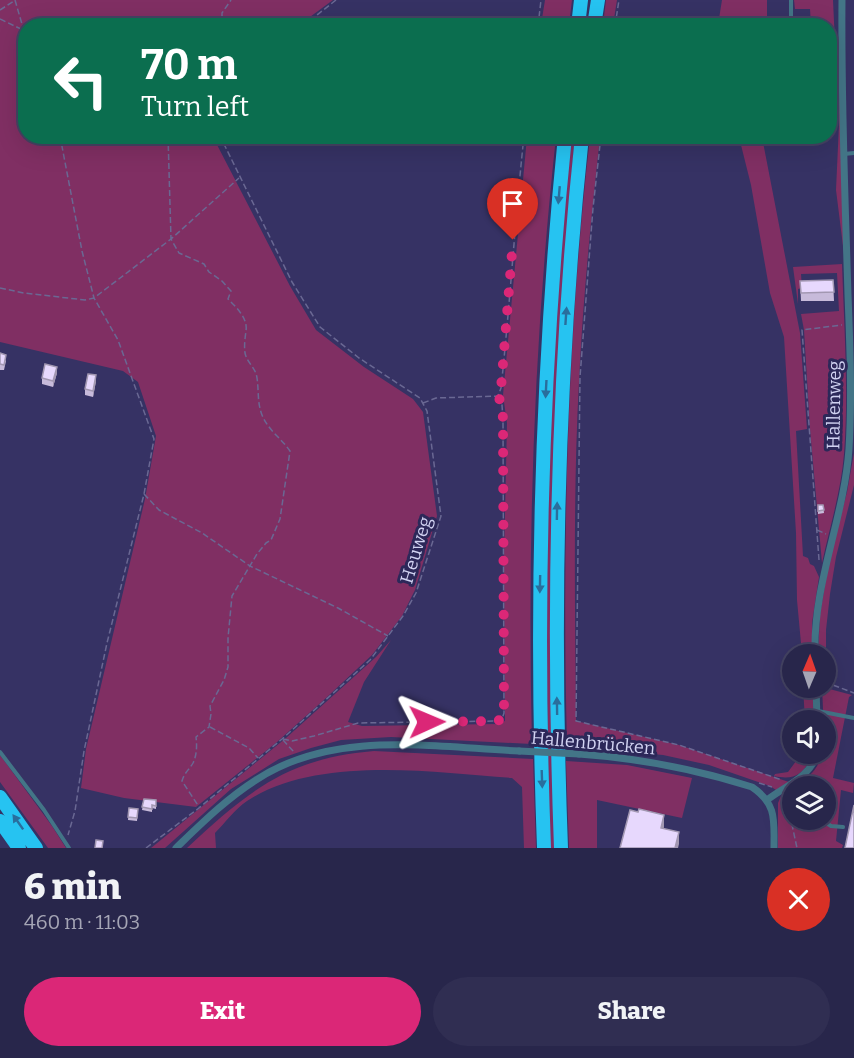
<!DOCTYPE html>
<meta charset="utf-8">
<style>
body{margin:0;font-family:Bitter,serif;background:#302e52;color:#f1f3f6;height:100vh;display:flex;flex-direction:column;font-size:22px;white-space:nowrap}
*{box-sizing:border-box;margin:0}
p{font-size:20px;color:#a5a5b5}
.icon{flex:none;width:33px;height:33px;fill:none;stroke:currentColor;stroke-width:2;stroke-linecap:round;stroke-linejoin:round}
.map{position:relative;height:848px;overflow:hidden}
.panel{display:flex;flex-direction:column;background:#28264b;flex:1}
.panel>*{flex:none}
.top-card{position:absolute;left:18px;top:18px;width:819px;height:126px;border-radius:24px;box-shadow:0 6px 24px #0002,0 0 0 2px #444363;background:#0b6e4f;color:#fff;overflow:hidden}
.needle{width:39px;rotate:2deg}
.tools{position:absolute;left:782px;top:644px;display:grid;gap:12px}
.tools a{display:grid;place-items:center;width:54px;height:54px;border-radius:50%;background:#28264b;box-shadow:0 6px 24px #0002,0 0 0 2px #444363;font-size:30px}
.pin{position:absolute;display:grid;place-items:center;width:51px;height:51px;color:#fff;margin:-62px -26px;border-radius:50% 50% 50% 0;rotate:-45deg;box-shadow:0 0 6px #0007}
.pin .icon{rotate:45deg}
.me{position:absolute;width:66px;margin:-33px;rotate:89deg;stroke-linejoin:round;filter:drop-shadow(0 0 4px #0008)}
.turn{display:flex;align-items:center;gap:21px;height:126px;padding:0 24px;font-size:27px}
.turn .icon{width:78px;height:78px;stroke-width:2.5}
.turn b{display:block;font-size:42px;line-height:51px}
.round{display:grid;place-items:center;flex:none;width:63px;height:63px;border-radius:32px;background:#302e52}
.head{display:flex;align-items:center;justify-content:space-between;height:102px;padding:0 24px}
h1{font-size:36px;font-weight:800;line-height:45px}
.primary-button{display:flex;gap:12px;margin-top:auto;padding:12px 24px}
.primary-button a{flex:1;height:69px;border-radius:36px;background:#db2777;color:#fff;font-size:24px;font-weight:800;line-height:69px;text-align:center}
.primary-button a+a{background:#302e52;color:#f1f3f6}
.map>svg:first-child{display:block}
.green{fill:#802f63}
.lines{fill:none;stroke-linecap:round;stroke-linejoin:round}
.path{stroke:#6a6893;stroke-width:1.5;stroke-dasharray:6 3;stroke-linecap:butt}
.lane{stroke:#437587;stroke-width:4}
.street{stroke:#437587;stroke-width:7}
.highway{stroke:#26c3f1;stroke-width:14}
.street-bridge{stroke:#437587;stroke-width:7}
.wall{fill:#c7bada}
.shaded-wall{fill:#a297b1}
.building{fill:#e7d8fd;stroke:#a297b1;stroke-width:1.5}
.oneway{fill:#296e9d}
.route{stroke:#db2777;stroke-width:10;stroke-dasharray:0 18}
.labels{text-anchor:middle;dominant-baseline:central;stroke-width:6;stroke-linejoin:round;paint-order:stroke}
.street-label{font-size:18px;fill:#d2d3f2;stroke:#2c2859}
</style>
<div class="map">
<svg width="854" height="848" viewBox="0 0 854 848">
<rect width="100%" height="100%" fill="#363264"/>
<path class="green" d="M0,0H333L299,25L26,26V136L213,137L290,286L316,330L364,367L413,399L423,412L437,516L415,590L402,616L372,655L326,698L277,742L196,807L124,798L81,788L86,749L145,499L156,436L138,382L123,371L0,342Z
M545,0H572L569,25H541Z
M606,0H617L613,25H603Z
M722,0H767V25H718Z
M794,0H833L836,65L839,73L845,262L836,190L839,124L836,76L830,74V26L811,25L810,9H795Z
M575,136C553,374 547,610 555,848H550C547,713 544,579 549,444C552,341 562,239 571,137Z
M527,137H556C534,338 527,542 532,744L391,737L341,740L311,748L279,759L231,789L165,848H151L286,738L376,657L391,640L364,682L348,722L362,726L497,724L505,721L504,559L507,423L503,395Z
M590,137H600C591,218 583,299 579,381C573,494 575,608 576,721L679,745L792,783L779,792L770,786L709,765L663,755L567,746C562,543 567,338 590,137Z
M739,137H762L800,333L807,429L796,431L803,556L808,558L810,564L814,566L819,577L812,623L813,654H802L797,600L796,533L784,337L770,293L751,185Z
M842,264C844,327 849,391 844,454C841,491 830,526 822,563L810,429L804,330L801,314L839,311L837,273L801,274L802,288L798,289V304L793,267Z
M854,453V485L836,557L830,594L826,630V678L825,654H818L820,614L830,556L847,492Z
M803,687H813L814,720H805Z
M822,687L852,695L849,697L833,778L854,783L853,793L841,790L836,841L843,845L842,848H778V803L781,796L792,787V819H825V786H794C808,777 819,771 821,753H825Z
M374,751L533,759L536,848H524L522,787L512,778C433,772 317,755 247,801C235,809 225,823 215,833L216,848H187C248,791 288,758 374,751Z
M802,753H813C805,773 796,781 774,776L775,774L788,772Z
M0,755L52,826L66,848H48L0,782Z
M566,761L627,765L692,778L682,818L597,800V848H569Z"/>
<g class="lines">
<path class="path" d="M15,0L26,38
M0,10L14,1
M0,19L21,29
M222,26V13L231,0
M303,26L336,0
M538,26L541,0
M615,26L619,0
M60,136L82,251L94,298L118,340L154,439L144,494L107,643L84,751L75,811L68,835
M168,136L171,239L179,253L204,264L209,272L222,281L231,291L228,299C236,307 248,318 246,331C245,338 244,346 245,353C247,363 256,368 257,378C259,391 257,402 262,415C268,430 281,438 290,451L280,519L271,540L266,543L257,554L232,596L228,638V667L224,680L210,706L211,714L209,727L196,737C197,745 197,755 193,763C189,770 184,773 182,781L199,807
M601,136L593,208L580,377L576,721L679,745L782,780
M0,288L24,293L85,300L94,298L171,239L239,178
M423,403L436,398L498,396L501,388C510,304 515,220 524,136
M144,494L159,510L202,533L250,566L338,608L388,636
M817,530L826,534
M819,560L802,330L842,325
M825,682L854,693
M210,727L249,748L258,758
M283,739L292,741L314,736L358,723L497,721L502,719L504,713L503,419L502,405L498,396
M283,740L294,752
M759,783L772,787
M784,798L788,806L797,848
M146,848L199,808L282,739L370,660L403,616L416,593L441,516L427,411L420,398L359,358L320,327L292,282L220,136"/>
<path class="lane" d="M791,0V26
M844,154L854,153
M818,711L854,718
M0,752L44,810L69,848
M820,819L831,826L843,827"/>
<path class="street" d="M815,654C813,583 844,519 849,449C852,398 850,346 848,295C845,196 841,98 842,0
M816,687L817,720
M579,754C638,758 695,769 752,787C777,804 774,820 774,848
M767,800C785,786 811,777 817,753
M176,848C201,824 226,799 256,780C333,729 432,747 519,751"/>
<path class="highway" d="M578,26L581,0
M594,26L598,0
M0,797L36,848
M0,821L19,848
M544,848C535,610 541,373 565,136
M561,848C552,610 557,373 582,136"/>
<path class="street-bridge" d="M519,751L579,754"/>
</g>
<path class="wall" d="M833,280L834,301H801L800,281Z
M0,353L6,361L4,370H0Z
M57,373L53,387L42,384V378Z
M96,381L93,397L85,395V389Z
M818,505H823L824,513L818,514Z
M144,799L156,803V809L152,808V812L142,810Z
M129,808L138,809L137,821L128,820Z"/>
<path class="shaded-wall" d="M57,367V373L53,387V381Z
M96,375V381L93,397V391Z
M664,815V827L661,839V828Z
M679,832V844L678,848H675Z"/>
<path class="building" d="M833,280L834,292L801,293L800,281Z
M0,353L6,355L4,365L0,364Z
M45,364L57,367L53,381L42,378Z
M88,374L96,375L93,391L85,389Z
M818,505H823L824,510L818,511Z
M144,799L156,800V806L152,805V809L142,807Z
M854,805V848H845Z
M129,808L138,809L137,818L128,817Z
M639,809L664,815L661,828L679,832L675,848H620L630,810L638,812Z
M96,840L103,841L102,848H95Z"/>
<defs><path id="oneway-solid" d="M-6-.8H1V-3.2L6.5 0L1 3.2V.8H-6Z" transform="scale(1.5)"/></defs>
<g class="oneway">
<use href="#oneway-solid" transform="translate(559 195) rotate(95)"/>
<use href="#oneway-solid" transform="translate(566 316) rotate(-86)"/>
<use href="#oneway-solid" transform="translate(546 389) rotate(93)"/>
<use href="#oneway-solid" transform="translate(557 511) rotate(-89)"/>
<use href="#oneway-solid" transform="translate(540 584) rotate(91)"/>
<use href="#oneway-solid" transform="translate(557 706) rotate(-91)"/>
<use href="#oneway-solid" transform="translate(542 779) rotate(88)"/>
<use href="#oneway-solid" transform="translate(18 822) rotate(-125)"/>
</g>
<g class="lines">
<path class="route" d="M427,722L497,721L502,719L504,713L503,419L502,405L498,396L501,388L513,240"/>
</g>
<g class="labels">
<g class="street-label">
<text transform="translate(834 405) rotate(-89)">Hallenweg</text>
<text transform="translate(416 550) rotate(-73)">Heuweg</text>
<text transform="translate(593 743) rotate(5)">Hallenbrücken</text>
</g>
</g>
</svg>
<div class="tools">
<a><svg class="needle" viewBox="-14 -14 28 28"><path d="M0-13l5 13h-10z" fill="#e53935"/><path d="M0 13l5-13h-10z" fill="#a5a5b5"/></svg></a>
<a><svg class="icon" aria-label="sound" viewBox="0 0 24 24"><path d="M4 9h4l5-4v14l-5-4H4zM17 9q2 3 0 6"/></svg></a>
<a><svg class="icon" aria-label="layers" viewBox="0 0 24 24"><path d="M12 4l9 5-9 5-9-5zM3 14l9 5 9-5"/></svg></a>
</div>
<div class="pin" style="left:513px;top:240px;background:#d93025"><svg class="icon" aria-label="arrive" viewBox="0 0 24 24"><path d="M6 21V4h12l-3 4 3 4H6"/></svg></div>
<svg class="me" style="left:427px;top:722px" viewBox="-20 -20 40 40"><path d="M0-17L14 15 0 8-14 15z" fill="#db2777" stroke="#fff" stroke-width="4"/></svg>
<div class="top-card">
<div class="turn"><svg class="icon" aria-label="left" viewBox="0 0 24 24"><path d="M17 20v-9H6M10 6l-5 5 5 5"/></svg><div><b>70 m</b>Turn left</div></div>
</div>
</div>
<section class="panel">
<div class="head"><div><h1>6 min</h1><p>460 m · 11:03</p></div><a class="round" style="background:#d93025;color:#fff"><svg class="icon" aria-label="close" viewBox="0 0 24 24"><path d="M6 6l12 12M18 6L6 18"/></svg></a></div>
<div class="primary-button"><a>Exit</a><a>Share</a></div>
</section>
